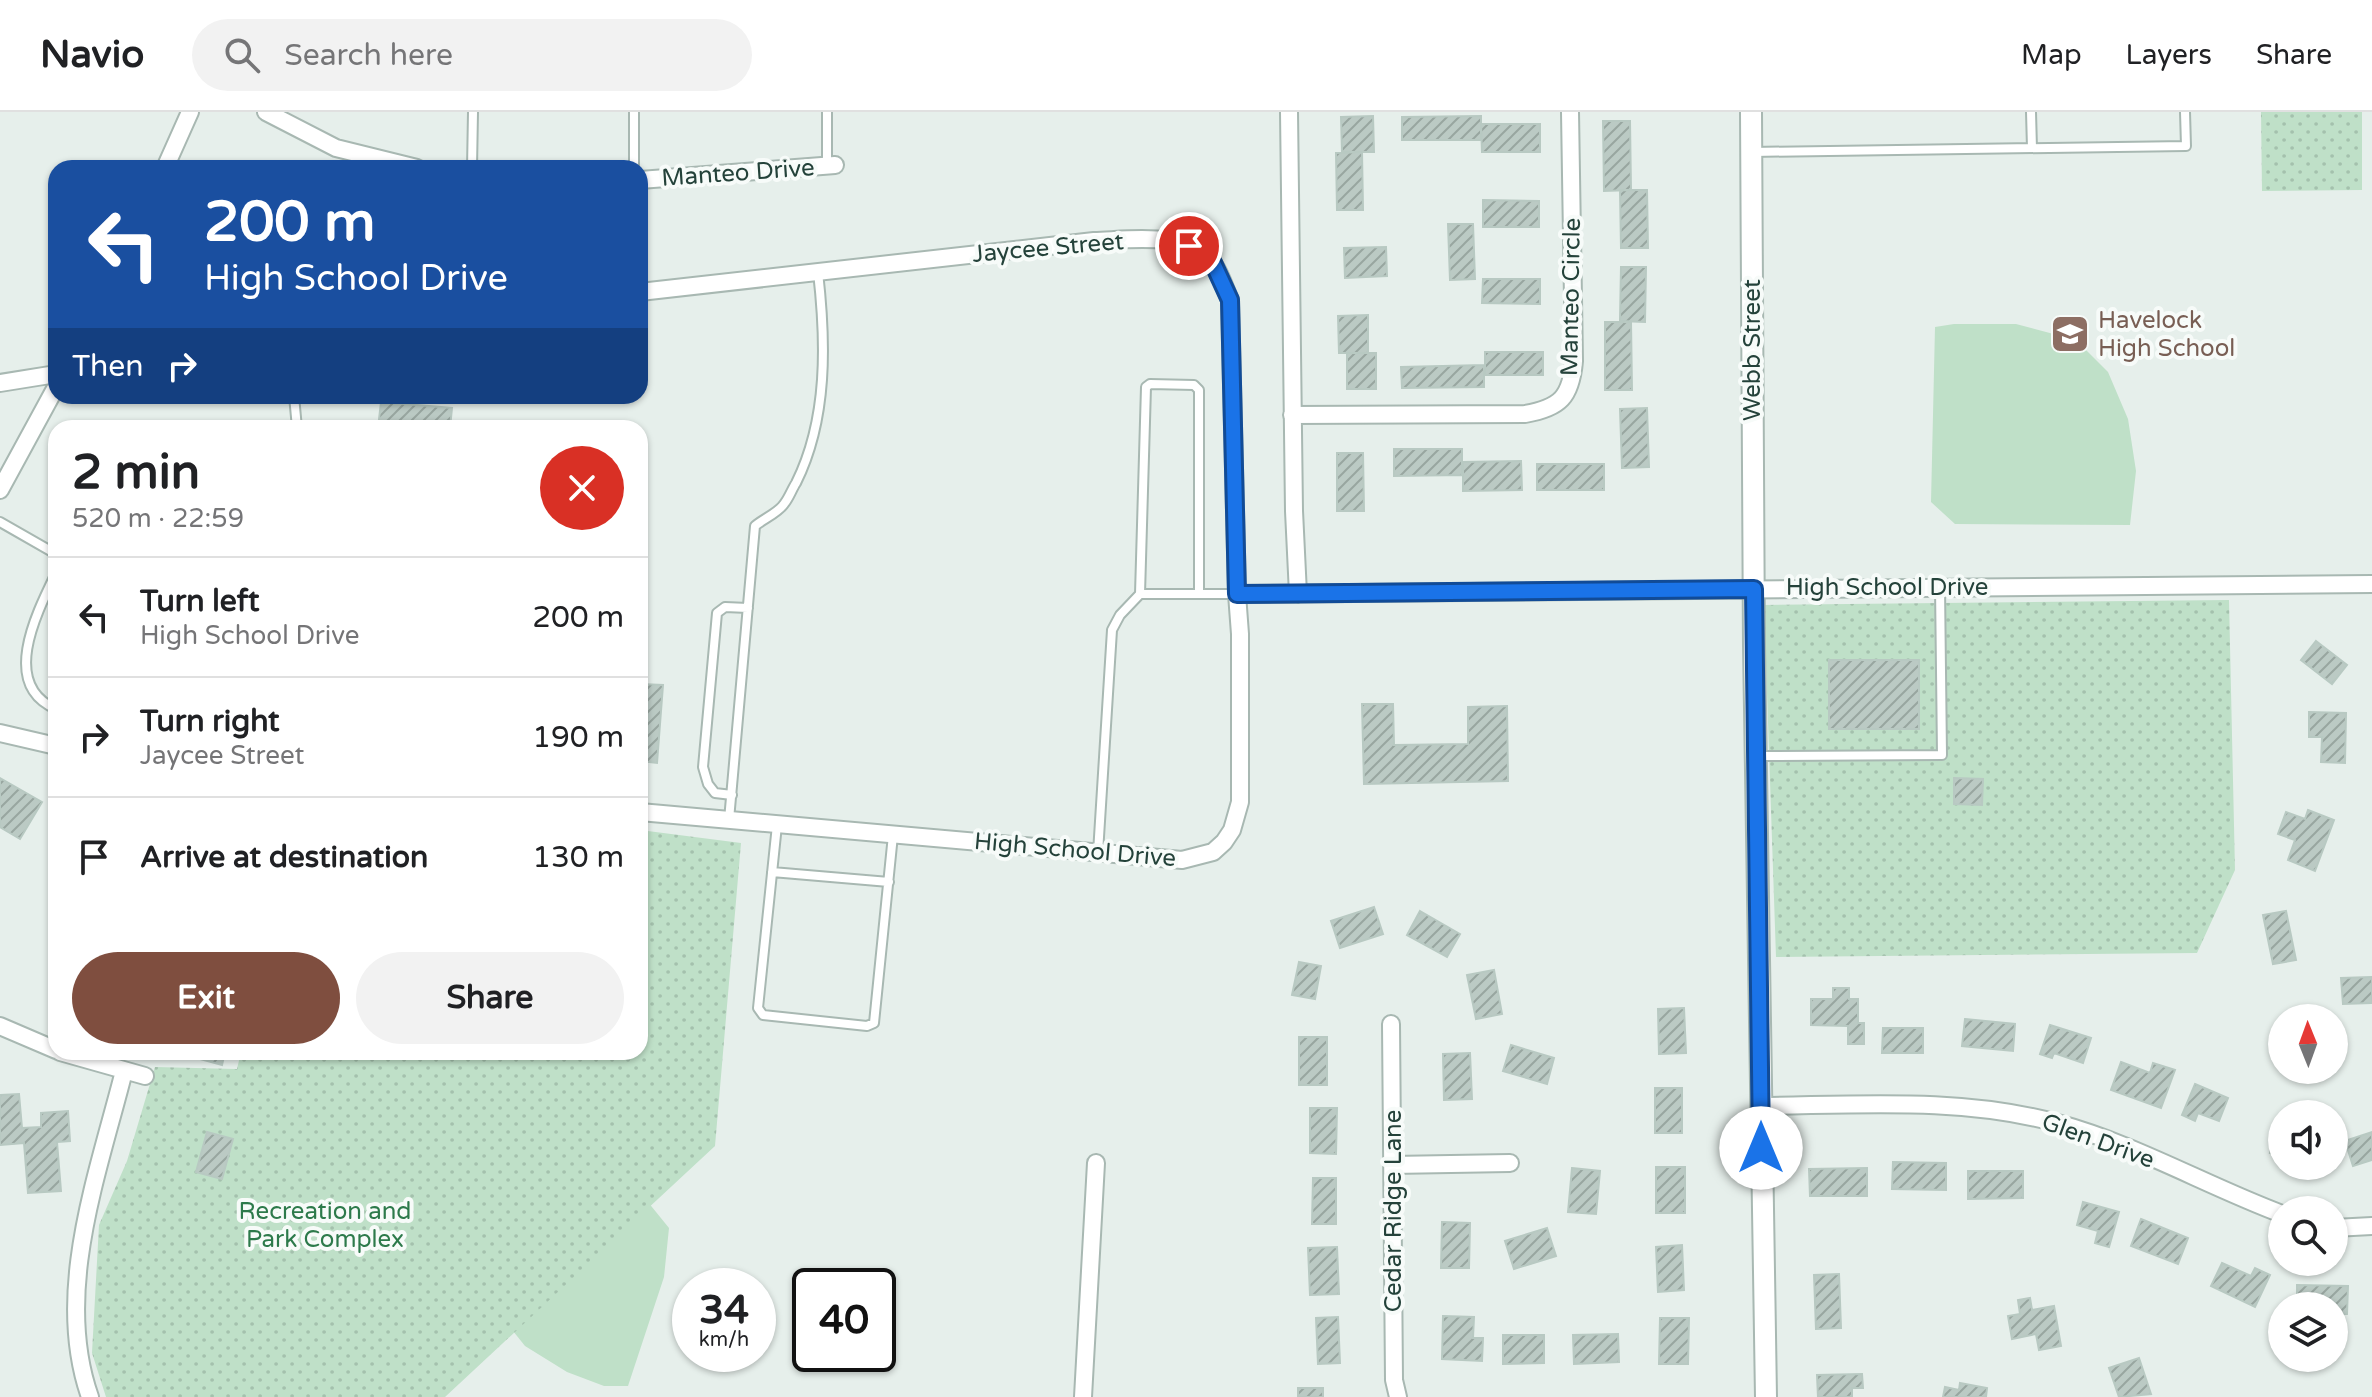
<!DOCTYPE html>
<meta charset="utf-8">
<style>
body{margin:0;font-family:"Varela Round",sans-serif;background:#f2f2f2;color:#202124;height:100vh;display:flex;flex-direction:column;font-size:30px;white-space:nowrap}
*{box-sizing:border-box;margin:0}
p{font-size:26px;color:#757577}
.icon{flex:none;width:44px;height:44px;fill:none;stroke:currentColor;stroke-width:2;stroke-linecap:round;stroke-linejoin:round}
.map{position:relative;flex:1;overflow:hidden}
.details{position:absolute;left:48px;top:308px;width:600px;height:640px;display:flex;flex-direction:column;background:#fff;border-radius:24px;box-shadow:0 2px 6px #0004}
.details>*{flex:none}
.hud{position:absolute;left:48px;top:48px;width:600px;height:244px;border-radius:24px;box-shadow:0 2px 6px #0004;background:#1a4fa0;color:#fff;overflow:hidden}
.needle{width:52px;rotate:359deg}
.buttons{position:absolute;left:2268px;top:892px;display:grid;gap:16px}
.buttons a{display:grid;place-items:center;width:80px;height:80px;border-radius:50%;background:#fff;box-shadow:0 2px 6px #0004;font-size:40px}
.speed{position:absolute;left:672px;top:1156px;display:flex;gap:16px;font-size:40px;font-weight:700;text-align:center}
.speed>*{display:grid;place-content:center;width:104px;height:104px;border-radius:50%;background:#fff;box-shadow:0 2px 6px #0004;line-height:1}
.speed small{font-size:20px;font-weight:400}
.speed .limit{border:4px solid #111;border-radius:12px;background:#fff;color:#111}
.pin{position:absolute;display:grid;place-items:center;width:68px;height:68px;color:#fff;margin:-34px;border:4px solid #fff;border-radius:50%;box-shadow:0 2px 8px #0007}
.me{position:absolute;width:88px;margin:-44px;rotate:0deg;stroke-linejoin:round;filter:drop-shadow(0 0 6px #0008)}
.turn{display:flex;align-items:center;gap:28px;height:168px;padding:0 24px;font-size:36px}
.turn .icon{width:104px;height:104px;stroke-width:2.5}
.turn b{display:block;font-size:56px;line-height:68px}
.then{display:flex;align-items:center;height:76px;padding:0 24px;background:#0003;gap:16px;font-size:30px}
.round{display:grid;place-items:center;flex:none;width:84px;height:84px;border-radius:42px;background:#f2f2f2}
.head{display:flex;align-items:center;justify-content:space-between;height:136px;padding:0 24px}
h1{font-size:48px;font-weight:700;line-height:60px}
.primary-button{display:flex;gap:16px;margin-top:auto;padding:16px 24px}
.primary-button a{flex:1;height:92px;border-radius:48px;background:#7f4e3f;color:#fff;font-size:32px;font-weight:700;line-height:92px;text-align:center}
.primary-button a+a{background:#f2f2f2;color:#202124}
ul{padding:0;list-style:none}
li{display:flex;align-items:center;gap:24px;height:120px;padding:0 24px;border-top:2px solid #e0e0e0}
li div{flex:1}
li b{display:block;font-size:30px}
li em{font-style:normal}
header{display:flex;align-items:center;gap:48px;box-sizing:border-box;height:112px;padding:0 40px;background:#fff;border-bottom:2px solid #e0e0e0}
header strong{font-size:38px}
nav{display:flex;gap:44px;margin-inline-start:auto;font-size:28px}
.search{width:560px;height:72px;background:#f2f2f2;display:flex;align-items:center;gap:20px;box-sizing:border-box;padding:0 28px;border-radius:44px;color:#757577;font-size:30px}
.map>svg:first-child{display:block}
.grass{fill:#bfe0c8}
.park{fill:url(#park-dots)}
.building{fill:url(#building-hatch);stroke:#b8c9c2;stroke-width:2}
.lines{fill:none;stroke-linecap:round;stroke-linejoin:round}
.service-casing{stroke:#a8b8b2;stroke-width:12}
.minor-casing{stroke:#a8b8b2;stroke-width:20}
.tertiary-casing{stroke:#a8b8b2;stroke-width:24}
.service{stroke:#fff;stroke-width:8}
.minor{stroke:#fff;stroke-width:16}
.tertiary{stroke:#fff;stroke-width:20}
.route-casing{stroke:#114b97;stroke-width:20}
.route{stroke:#1a73e8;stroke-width:14}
.labels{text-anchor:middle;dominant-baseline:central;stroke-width:8;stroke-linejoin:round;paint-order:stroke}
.street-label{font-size:24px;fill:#24423a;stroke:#f7fbf9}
.education-label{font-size:24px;fill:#785e54;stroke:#f7fbf9;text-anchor:start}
.park-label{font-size:24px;fill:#2d7a4b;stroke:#f7fbf9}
</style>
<header>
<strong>Navio</strong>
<div class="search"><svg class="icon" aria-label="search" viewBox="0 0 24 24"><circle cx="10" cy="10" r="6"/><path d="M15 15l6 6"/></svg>Search here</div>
<nav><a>Map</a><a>Layers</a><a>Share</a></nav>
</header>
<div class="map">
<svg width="2372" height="1285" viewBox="0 0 2372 1285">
<defs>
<pattern id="park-dots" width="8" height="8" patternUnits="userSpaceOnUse" patternTransform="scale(2)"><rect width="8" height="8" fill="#bfe0c8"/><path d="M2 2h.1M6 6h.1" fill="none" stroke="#a4c1ad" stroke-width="1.8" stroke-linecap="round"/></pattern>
<pattern id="building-hatch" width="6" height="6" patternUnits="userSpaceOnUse" patternTransform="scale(2)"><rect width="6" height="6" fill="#bbcac4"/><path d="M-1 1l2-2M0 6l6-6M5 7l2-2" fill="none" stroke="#98a6a0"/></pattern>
</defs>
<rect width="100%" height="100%" fill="#e6efeb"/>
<path class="grass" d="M1954,212H2016L2076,228L2108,260L2128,307L2136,359L2130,413L1955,412L1931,390L1935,215Z
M639,1079L669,1116L664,1165L628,1274H604L567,1260L525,1234L501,1204Z"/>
<path class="park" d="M2261,0H2362V78L2262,79Z
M2229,488L2235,758L2197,841L1776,845L1764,493Z
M640,718L741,731L715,1034L445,1285H106L92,1241L99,1113L127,1049L155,955L237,957L241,940H640Z"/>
<path class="building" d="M1373,4L1374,40H1342L1341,5Z
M1481,4V28H1402V5Z
M1603,9H1630L1631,78L1604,79Z
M1481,12H1540V40H1482Z
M1362,40L1363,98H1337L1336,41Z
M1620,78H1647L1648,136H1621Z
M1483,88L1539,89V115H1483Z
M1448,112H1473L1475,167L1450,168Z
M1386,135L1387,164L1345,166L1344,136Z
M1621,155H1646L1645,210L1620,209Z
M1483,167H1540V192L1482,191Z
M1368,203V241H1339L1338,204Z
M1605,210H1631L1632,278H1605Z
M1485,240H1543V263H1485Z
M1347,241H1376V277H1347Z
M1484,253V275L1402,276L1401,255Z
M381,290L452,296L450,316H378Z
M1647,296L1649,355L1622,356L1620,297Z
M1394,337H1462V363L1394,364Z
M1337,341H1363L1364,399H1337Z
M1521,349L1522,378L1463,379V350Z
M1537,352H1604V378H1537Z
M2316,529L2347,553L2332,572L2301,548Z
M1829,548H1919V617H1829Z
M640,572L663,573L657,651L640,649Z
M1362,592H1393L1394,633L1468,632V595L1507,594L1508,669L1364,672Z
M2309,600L2346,601L2345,651L2321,650L2322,625H2309Z
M0,666L42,690L20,727L0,715Z
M1954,666L1983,667L1982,693L1954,692Z
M2308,698L2334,708L2315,759L2288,748L2295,728L2278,722L2286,700L2305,707Z
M1374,795L1383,822L1340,836L1331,809Z
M1420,799L1460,822L1447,845L1407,823Z
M2286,799L2296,848L2273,852L2263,803Z
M1299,850L1321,854L1315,887L1292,883Z
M1494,858L1502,902L1476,907L1467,863Z
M2372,865V891L2343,892L2341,866Z
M1833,876H1849V887H1858V911H1864V932H1848V914L1811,913V887H1833Z
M1684,896L1686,941L1659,942L1658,897Z
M1965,907L2015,912L2013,939L1962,934Z
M2050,913L2091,926L2083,951L2054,941L2052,946L2040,942Z
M1883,916H1923V941H1882Z
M1299,925H1327V973H1299Z
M1511,933L1554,946L1547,972L1503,959Z
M195,940H225L222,953L193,945Z
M1470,941L1472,987L1444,988L1443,942Z
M2121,950L2150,961L2153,951L2175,958L2161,996L2111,978Z
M2195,972L2228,986L2219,1009L2198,1001L2195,1009L2182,1003Z
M1655,976H1682V1021H1655Z
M19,982L22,1016L41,1015V1001L68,999L70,1029L57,1030L61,1079L28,1081L24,1031L0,1033V983Z
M1310,996H1337L1336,1042L1310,1041Z
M2278,1011L2282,1012V1044L2270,1041Z
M207,1020L233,1027L222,1067L196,1060Z
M2372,1020V1048L2353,1054L2345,1029Z
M1893,1050L1946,1051V1078L1892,1077Z
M1656,1055H1685V1101H1656Z
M1572,1056L1600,1059L1596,1102L1568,1100Z
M1867,1056V1084H1810L1809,1057Z
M1968,1059H2023V1086L1968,1087Z
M1313,1066H1336V1112H1312Z
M2083,1090L2119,1100L2109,1135L2095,1131L2098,1119L2077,1113Z
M2141,1107L2188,1126L2178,1152L2131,1134Z
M1442,1110L1470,1111L1469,1156H1441Z
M1547,1116L1556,1144L1514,1157L1505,1129Z
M1682,1133L1684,1178L1658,1180L1656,1135Z
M1337,1135L1339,1182L1310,1183L1308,1136Z
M2222,1151L2251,1164L2255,1156L2270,1163L2255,1195L2211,1174Z
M1839,1162L1841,1216L1816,1217L1814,1163Z
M2297,1173L2348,1174L2347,1202H2334V1194H2297Z
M2030,1186L2032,1198L2054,1194L2061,1234L2039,1238L2036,1222L2012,1227L2008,1204L2020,1202L2018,1188Z
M1443,1204L1474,1205L1473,1226H1483L1482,1249L1442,1247Z
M1338,1205L1340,1251L1318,1252L1316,1206Z
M1660,1206H1689L1688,1252H1659Z
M1618,1222L1619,1250L1574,1252L1573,1223Z
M1503,1223H1544V1251L1503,1252Z
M2139,1246L2151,1282L2119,1285L2109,1256Z
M1862,1262L1863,1276H1852V1285H1818L1817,1263Z
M1960,1271L1987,1276L1986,1285H1943L1945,1275L1959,1278Z
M1298,1276H1323V1285H1298Z"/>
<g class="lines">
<defs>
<path id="service" d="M634,0V56
M827,0V54
M2031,0L2032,36
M1752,40L2186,34L2185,0
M472,56L473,0
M294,284L297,316
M0,410L56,442
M56,461C36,502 0,573 56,597
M1140,482L1146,275L1150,272L1194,273L1199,278V482
M1757,644L1942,643L1940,475
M732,683L715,681L708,672L703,655L717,501L725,495L748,496
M729,708L755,414C763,407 778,401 784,392C789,386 792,377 796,371C828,307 826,230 818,160
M777,713L758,896L763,903L867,914L874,911L893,723
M1098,741L1112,518L1120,503L1140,482H1237
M772,760L889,770"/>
<path id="minor" d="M266,0L336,36L417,56
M1289,0L1294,399L1298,482
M165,56L190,0
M640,68L835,53
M640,180L1094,129C1130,128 1190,118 1214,153C1221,163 1225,177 1230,188L1237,482
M0,271L56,262
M1292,303L1525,302C1560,296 1571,285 1574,249L1570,0
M0,378L56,275
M0,621L56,634
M640,700L1182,748L1213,740L1224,730L1232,718L1240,690V522L1237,482L2372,472
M1391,912L1394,1268L1398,1285
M0,914L56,938
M60,940L145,964
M1761,994C1859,993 1961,985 2057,1011C2135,1032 2207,1074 2282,1102
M1392,1053L1510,1051
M2334,1116L2372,1114
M90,1285C53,1181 98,1062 124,959
M1083,1285L1096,1051"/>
<path id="tertiary" d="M1751,0L1754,534L1766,1285"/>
</defs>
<use href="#service" class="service-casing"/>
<use href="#minor" class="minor-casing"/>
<use href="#tertiary" class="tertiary-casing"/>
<use href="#service" class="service"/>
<use href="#minor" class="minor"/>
<use href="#tertiary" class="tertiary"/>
</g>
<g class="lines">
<defs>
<path id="route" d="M1189,134L1213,151L1230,188L1237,482L1754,477L1761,1036"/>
</defs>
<use href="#route" class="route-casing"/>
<use href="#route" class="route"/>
</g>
<defs>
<symbol id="school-square" viewBox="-11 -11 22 22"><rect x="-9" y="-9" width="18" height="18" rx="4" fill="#8d6e63" stroke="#f7fbf9"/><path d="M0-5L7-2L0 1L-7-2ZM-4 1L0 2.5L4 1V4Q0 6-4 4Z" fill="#fff"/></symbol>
</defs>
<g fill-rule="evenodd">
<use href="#school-square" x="2048" y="200" width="44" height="44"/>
</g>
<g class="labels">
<g class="street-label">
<text transform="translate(738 61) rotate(-4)">Manteo Drive</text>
<text transform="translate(1048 136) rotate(-5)">Jaycee Street</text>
<text transform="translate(1571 185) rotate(-89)">Manteo Circle</text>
<text transform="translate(1752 238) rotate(-90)">Webb Street</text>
<text x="1887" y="475">High School Drive</text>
<text transform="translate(1075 738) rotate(5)">High School Drive</text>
<text transform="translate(2098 1029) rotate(20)">Glen Drive</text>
<text transform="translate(1393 1099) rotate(-90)">Cedar Ridge Lane</text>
</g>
<g class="education-label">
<text x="2098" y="208">Havelock<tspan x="2098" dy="28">High School</tspan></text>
</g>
<g class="park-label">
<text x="325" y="1099">Recreation and<tspan x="325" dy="28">Park Complex</tspan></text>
</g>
</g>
</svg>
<div class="buttons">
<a><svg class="needle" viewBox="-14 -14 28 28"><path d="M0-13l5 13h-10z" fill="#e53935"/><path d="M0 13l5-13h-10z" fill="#757577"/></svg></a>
<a><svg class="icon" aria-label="sound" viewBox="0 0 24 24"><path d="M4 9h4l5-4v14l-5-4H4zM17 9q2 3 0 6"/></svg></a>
<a><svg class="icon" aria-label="search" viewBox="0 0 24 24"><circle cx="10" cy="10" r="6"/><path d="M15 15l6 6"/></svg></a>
<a><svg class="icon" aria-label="layers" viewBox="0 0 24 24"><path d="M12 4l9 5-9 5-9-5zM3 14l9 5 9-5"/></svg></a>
</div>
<div class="speed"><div>34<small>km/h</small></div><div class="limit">40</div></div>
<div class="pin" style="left:1189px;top:134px;background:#d93025"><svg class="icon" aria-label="arrive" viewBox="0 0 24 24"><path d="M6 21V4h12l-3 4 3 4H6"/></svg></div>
<svg class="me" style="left:1761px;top:1036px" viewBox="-20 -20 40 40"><circle r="19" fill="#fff"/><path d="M0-13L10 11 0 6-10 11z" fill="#1a73e8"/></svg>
<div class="hud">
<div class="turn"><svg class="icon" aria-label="left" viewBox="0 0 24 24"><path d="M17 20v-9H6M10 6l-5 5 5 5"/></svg><div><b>200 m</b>High School Drive</div></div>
<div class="then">Then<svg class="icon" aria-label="right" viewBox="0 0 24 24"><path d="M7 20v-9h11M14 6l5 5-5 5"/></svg></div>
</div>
<section class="details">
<div class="head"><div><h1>2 min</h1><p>520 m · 22:59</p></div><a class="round" style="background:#d93025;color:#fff"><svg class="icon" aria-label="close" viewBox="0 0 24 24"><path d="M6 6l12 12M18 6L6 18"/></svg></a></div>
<ul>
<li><svg class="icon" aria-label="left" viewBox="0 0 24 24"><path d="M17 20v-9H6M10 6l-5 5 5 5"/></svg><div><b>Turn left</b><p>High School Drive</p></div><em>200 m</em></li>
<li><svg class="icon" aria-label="right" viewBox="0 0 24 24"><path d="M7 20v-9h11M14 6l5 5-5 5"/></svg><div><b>Turn right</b><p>Jaycee Street</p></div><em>190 m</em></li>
<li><svg class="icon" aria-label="arrive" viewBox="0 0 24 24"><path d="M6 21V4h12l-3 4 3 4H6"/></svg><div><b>Arrive at destination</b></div><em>130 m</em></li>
</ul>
<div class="primary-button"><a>Exit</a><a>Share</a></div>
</section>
</div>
